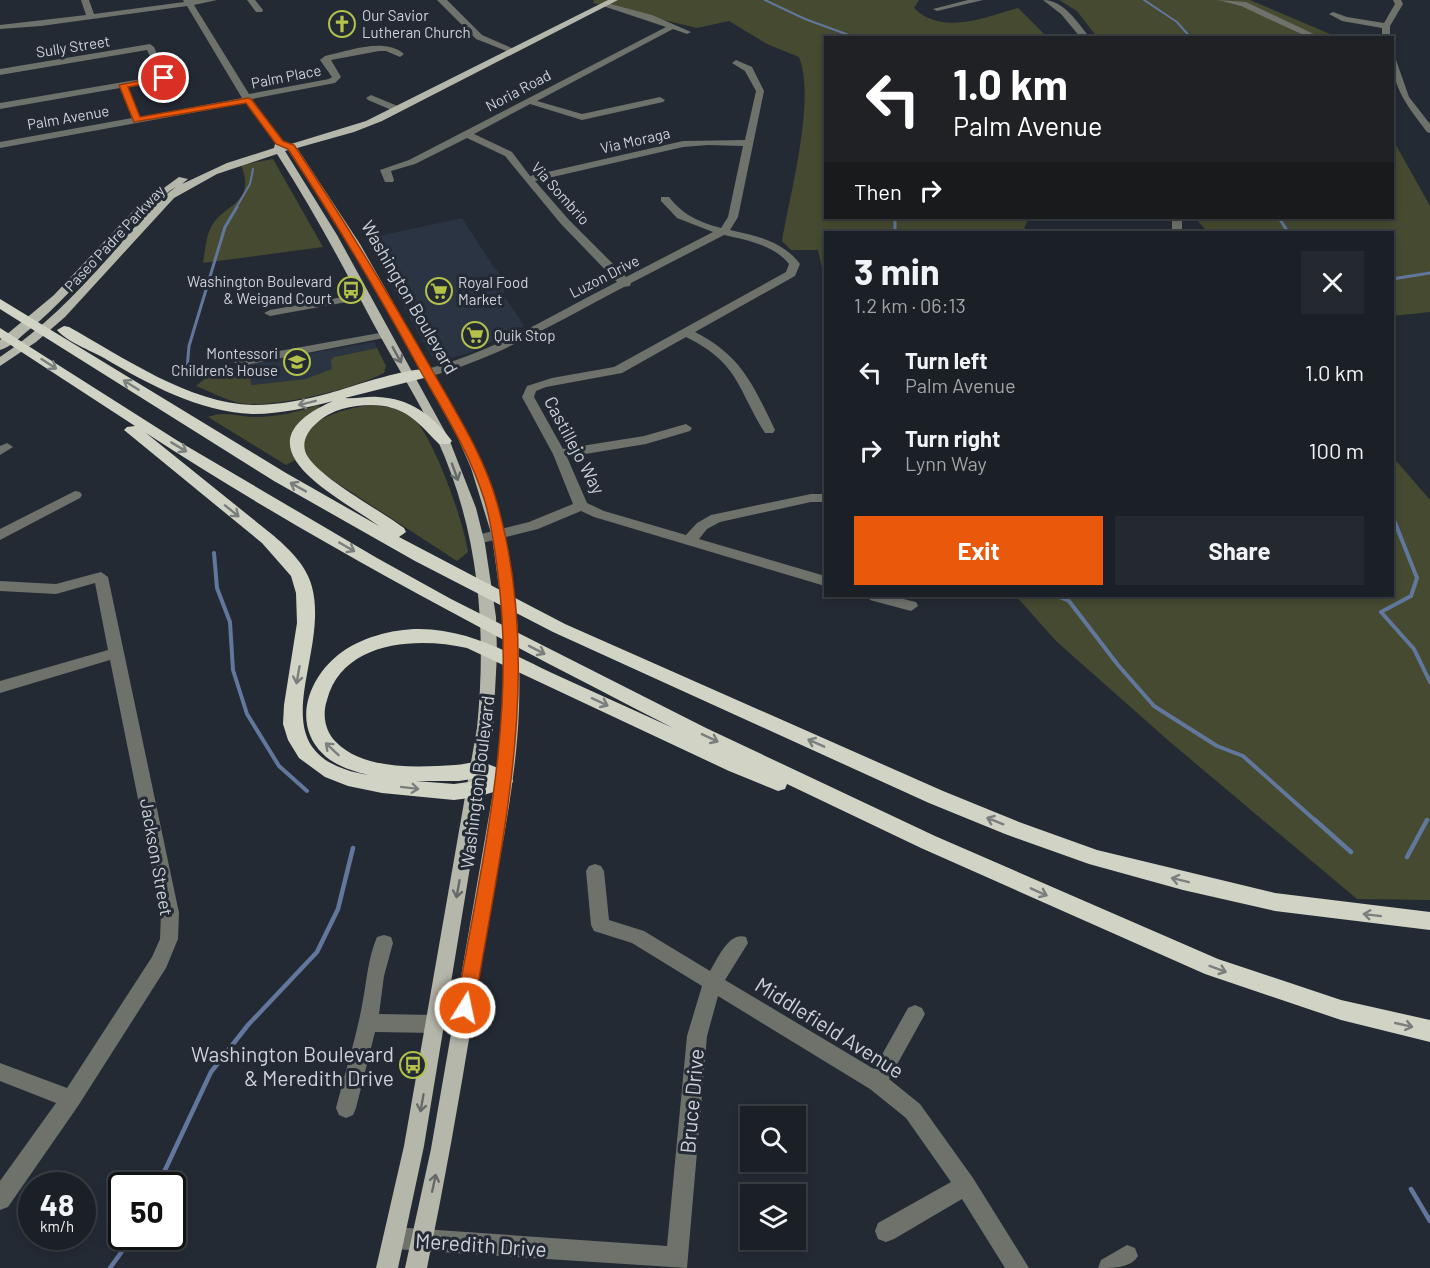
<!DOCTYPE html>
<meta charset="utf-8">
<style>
body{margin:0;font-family:Barlow,sans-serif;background:#24282f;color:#f1f3f6;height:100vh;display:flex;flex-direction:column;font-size:22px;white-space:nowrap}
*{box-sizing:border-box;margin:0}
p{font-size:20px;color:#a0a3a7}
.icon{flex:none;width:33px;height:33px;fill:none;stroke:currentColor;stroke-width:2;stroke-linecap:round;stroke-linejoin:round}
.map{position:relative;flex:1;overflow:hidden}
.side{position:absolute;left:824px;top:231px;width:570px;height:366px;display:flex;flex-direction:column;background:#1b2027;border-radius:0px;box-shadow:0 3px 9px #0003,0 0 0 2px #393e44}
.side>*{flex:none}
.banner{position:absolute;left:824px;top:36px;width:570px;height:183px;border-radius:0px;box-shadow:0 3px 9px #0003,0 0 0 2px #393e44;background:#202124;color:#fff;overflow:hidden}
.tools{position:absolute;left:740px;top:1106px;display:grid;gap:12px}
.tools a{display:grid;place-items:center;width:66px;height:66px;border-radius:0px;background:#1b2027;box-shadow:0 3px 9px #0003,0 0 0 2px #393e44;font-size:30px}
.speed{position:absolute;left:18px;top:1172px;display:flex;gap:12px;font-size:30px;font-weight:700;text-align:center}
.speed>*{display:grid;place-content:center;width:78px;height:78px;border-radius:50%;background:#1b2027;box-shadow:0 3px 9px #0003,0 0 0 2px #393e44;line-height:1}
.speed small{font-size:15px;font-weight:400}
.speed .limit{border:3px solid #111;border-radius:9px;background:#fff;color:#111}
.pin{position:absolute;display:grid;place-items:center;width:51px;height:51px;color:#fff;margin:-26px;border:3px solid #fff;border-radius:50%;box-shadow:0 2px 6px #0007}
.me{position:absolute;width:66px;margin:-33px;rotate:10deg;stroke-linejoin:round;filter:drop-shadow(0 0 4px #0008)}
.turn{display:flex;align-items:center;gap:21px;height:126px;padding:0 30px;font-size:27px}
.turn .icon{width:78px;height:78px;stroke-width:2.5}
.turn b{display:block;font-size:42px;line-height:51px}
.then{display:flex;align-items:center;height:57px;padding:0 30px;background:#0003;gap:12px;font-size:22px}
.round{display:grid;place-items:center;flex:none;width:63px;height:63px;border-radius:0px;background:#24282f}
.overview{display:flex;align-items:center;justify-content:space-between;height:102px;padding:0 30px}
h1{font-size:36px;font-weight:700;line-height:45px}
.cta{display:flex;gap:12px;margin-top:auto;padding:12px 30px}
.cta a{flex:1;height:69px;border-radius:0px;background:#ea580c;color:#fff;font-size:24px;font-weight:700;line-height:69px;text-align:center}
.cta a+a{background:#24282f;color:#f1f3f6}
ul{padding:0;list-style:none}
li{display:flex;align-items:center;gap:18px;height:78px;padding:0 30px}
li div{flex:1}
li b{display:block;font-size:22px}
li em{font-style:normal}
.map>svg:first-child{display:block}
.built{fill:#2b3443}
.green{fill:#464a30}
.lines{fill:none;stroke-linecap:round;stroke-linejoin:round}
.stream-far3{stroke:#61779c;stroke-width:2}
.stream-far2{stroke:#61779c;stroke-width:3}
.stream-far1{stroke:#61779c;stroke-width:4}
.stream{stroke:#61779c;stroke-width:4.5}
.minor{fill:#6f716b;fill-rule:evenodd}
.major{fill:#b5b7ab;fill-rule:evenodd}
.highway{fill:#d1d3c5;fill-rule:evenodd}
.oneway{stroke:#65696a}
.oneway2{stroke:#7a7e7c}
.route{fill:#ea580c;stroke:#983908;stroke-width:1.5}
.labels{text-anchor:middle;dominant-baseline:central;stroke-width:6;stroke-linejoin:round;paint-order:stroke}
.far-poi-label{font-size:15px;fill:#cdd1d8;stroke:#242a34;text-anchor:start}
.far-street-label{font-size:15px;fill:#cdd1d8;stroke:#242a34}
.street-label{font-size:18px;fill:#cdd1d8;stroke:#242a34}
.near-street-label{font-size:21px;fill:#cdd1d8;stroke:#242a34}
.near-poi-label{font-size:21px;fill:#cdd1d8;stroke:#242a34;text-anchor:end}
</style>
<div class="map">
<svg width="1430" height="1268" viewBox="0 0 1430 1268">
<rect width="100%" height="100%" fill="#242a34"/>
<path class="built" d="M462,218L493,266L509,284L503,294L524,326L469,353L444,360L432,357L365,239Z
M374,342L377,348L338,356L333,369L305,379L251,385L250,364Z"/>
<path class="green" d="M594,0H919L914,8C942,36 986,17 1018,8L1047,37L825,38V218H1029L1024,228L1032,232H825V281L818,250H791L782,241C790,194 816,99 799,57L767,44L729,21L697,28L593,3Z
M1059,0H1250L1337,37H1097L1077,11Z
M1392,138L1430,206V312L1392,316V232H1208L1195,218H1392Z
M273,159L323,247L203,263C205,252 206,236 211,227C223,204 257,204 241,165Z
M377,348L386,366L384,373C353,389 268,411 235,402C222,398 209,391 196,386L215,370L250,364L251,385L305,379L332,369L331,360L334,357Z
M318,405L320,407C303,421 285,438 295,460L286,465L208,417C223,410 240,417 256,417C278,417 298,412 318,405Z
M373,405C387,407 402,408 413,418C434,437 464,523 468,552L457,561L328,477C320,471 308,463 304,454C289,421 353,406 373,405Z
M1392,456L1430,500V900L1357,899L1170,742L1056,641L1016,596H1392Z"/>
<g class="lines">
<path class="stream-far3" d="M765,0L805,19L857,38
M1144,0L1177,22L1191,38
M236,208L250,184L253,169"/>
<path class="stream-far2" d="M895,218V232
M1279,218L1288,232
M1392,279L1430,273
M187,369L189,346L225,227L237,207"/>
<path class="stream-far1" d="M1392,515L1417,578L1411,596L1381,612L1414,649L1430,682
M214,553L217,588L230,622L233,670L247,714L279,766L307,791
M1057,596L1069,601L1118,665L1154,706L1217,746L1243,756L1317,822"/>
<path class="stream" d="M1315,820L1351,852
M1407,857L1427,820
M158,1185L211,1072L248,1025L317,952L338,909L353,848
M1411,1189L1430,1221
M110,1268L133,1236"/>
<path class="minor" d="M81,0H89L94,14L184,2L183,0H217L194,5L249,94L329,79L332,77L320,60L325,56C349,51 384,37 404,54L400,57L386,51H379L331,60L341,77L335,83L252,99L284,142L279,145L276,144L246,103L0,148V142L132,118L120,88L0,109V103L159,76L147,50L0,75V69L150,44L154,47L168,78L128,87L140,117L242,98L187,6L41,26L0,29V25L86,15Z
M247,0H255L263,10L262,12H256Z
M437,0H447L482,35L516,50L509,52L476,39Z
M968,0H983L937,11L933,9Z
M1043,0C1064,0 1078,23 1090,38H1081L1061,14Z
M1218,0L1246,2L1322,38H1310L1241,6Z
M1393,0H1401L1403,4L1390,26V38H1382V28L1342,21L1329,14L1333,12L1347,17L1384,23L1395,4Z
M603,2L652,15L691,32L687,34L673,29L537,101L582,114L660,97L665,100L663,102L582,120L530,104L474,134L512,152L530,176L683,141L745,140L756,91L745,71L732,63L736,60L752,67L764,91L738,217L730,230C757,236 783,241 800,264L795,276L695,332C742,356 753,385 775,430L773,433H765C737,388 739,363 686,337L622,373L546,387L536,391L534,397L563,449L644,436L686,424L692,428L690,431L646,444L567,457L587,503L604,511L686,535L697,523L711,515L811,494H825V502H811L720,522L707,529L699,539L825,576V586L594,517L581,511L538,529L478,544L471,539L473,536L529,522L573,504L553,454L522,397L527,386L552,378L614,367L786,272L789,264C774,245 747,240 724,235L631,283L630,286L624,287C560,320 497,359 427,377L423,376V370C492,353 554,314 617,282L561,224L505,156L467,138L415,164L391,171L394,180L393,182H385L380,170L409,160L666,27L603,6ZM708,145L743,146L728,217L721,228C699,222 683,215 669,197H661V201L677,218L713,232L626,277L569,220L535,181L683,147Z
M1392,57L1396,60L1409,97L1430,124V133L1427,132C1409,108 1392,88 1392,57Z
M371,95L400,107L402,109L394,111L368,100L366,98Z
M1172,218H1182V232H1172Z
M365,293L371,296L369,298L270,316L264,313L270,310Z
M385,332L391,335L389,337L240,366L234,362L240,358Z
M7,443L13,447L0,455V446Z
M75,491L80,492L82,495L80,498L0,540V529Z
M101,572L108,577L179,913L178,939L166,968L78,1106L8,1207L0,1210V1181L56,1103L0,1081V1063L67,1088L152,957L160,939L161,913L110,660L0,693V681L108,650L95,583L56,594L0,591V581L56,584Z
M868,596H891L916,602L918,606L911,611L870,600Z
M595,864L601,866L604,871L609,920L644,931L710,971C718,958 729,931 746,937L748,943L725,980L874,1069L908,1008L915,1005L922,1008L925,1014L889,1079L920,1104L973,1178L1029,1268H1005L962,1199L894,1239L886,1242L878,1239L875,1231L878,1223L951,1182L906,1118L870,1089L718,996L707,1036L687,1268L394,1249L386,1246L383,1238L386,1230L394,1227L667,1246L687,1036L702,986L632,943L594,931L591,925L586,871L589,866Z
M384,935L391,937L393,943L384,976L379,1014L435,1015L442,1018L445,1024L442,1030L435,1033L375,1032L356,1108L353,1115L346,1118L339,1115L336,1108C345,1072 357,1036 363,1000C367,979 368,958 377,937Z
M1127,1245L1135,1248L1138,1256C1131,1268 1114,1268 1098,1268L1101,1260Z"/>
<path class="major" d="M608,0H618L382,121L354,132L297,148L360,244L469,436C511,524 522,613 519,709C516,789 497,869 484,947C467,1054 449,1161 427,1268H405L431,1149L495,781L503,710V617L492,536L471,468L457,436L350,244L288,150L285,151L337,235L449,439L476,508L485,544L496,617L497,654L493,728L424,1146L398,1268H376L404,1146L477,728C487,628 479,531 437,439C418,399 394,362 373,323C343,266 312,208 277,154L217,174L174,198L65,317L36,342L0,366V357C42,329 76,294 109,257C131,233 149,206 176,187L171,190C117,229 82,287 30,329C21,336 11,347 0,350V340L54,295L135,209L179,177L188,179L182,184L227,163L274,148L276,140L291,144L366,121Z"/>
<path class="highway" d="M0,299L286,473L379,526C334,494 232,445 333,401C307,408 280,414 252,414C199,412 148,384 104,358C90,350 67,342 57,330L64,326L69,327C123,357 190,404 253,405C279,405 305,400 330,393C352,387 413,365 432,370L434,373L432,376L345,398C356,399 367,396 378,397C409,398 434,416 452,441L449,444H439C425,430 412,413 392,408C377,403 358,405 342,409C323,414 294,436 308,457C322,479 381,511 404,528L406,532L399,537L565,624L943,791L1019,822L1097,850L1275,893L1430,912V930L1275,911L1183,890L1089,864L1005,834L929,803L553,632L415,561L274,481L0,309Z
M0,328L178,441L377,558L451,599L706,728L935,836L1218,959L1341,1000L1430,1020V1042L1341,1020L1205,974L921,848L787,784L785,789L778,791L729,771L467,648C418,637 343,640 327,700C322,715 325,731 336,742C364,771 419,767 455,765C462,765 470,762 478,762C489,763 508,771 513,781L510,787L477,797L454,800L382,793L348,786L325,777L299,758L288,740L283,724L284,705L297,623L296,593L291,576L262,543L124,430L127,427L135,426L0,338ZM146,433C315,543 494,636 673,728C633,710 592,691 552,673C509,653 468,629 419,629C392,629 359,638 338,655C308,679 292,724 323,754C335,766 353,771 368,775C251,755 331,659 312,587C307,566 290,550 274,536ZM478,778L483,780L454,784L416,781H459Z"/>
</g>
<defs><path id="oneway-shaft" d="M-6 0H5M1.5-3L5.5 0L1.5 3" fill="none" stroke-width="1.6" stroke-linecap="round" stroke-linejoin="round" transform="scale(1.5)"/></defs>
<g class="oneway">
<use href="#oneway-shaft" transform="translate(397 355) rotate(61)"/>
<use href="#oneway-shaft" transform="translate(455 472) rotate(70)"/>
<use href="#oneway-shaft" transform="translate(458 889) rotate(100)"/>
<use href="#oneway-shaft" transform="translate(422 1103) rotate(100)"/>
<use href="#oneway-shaft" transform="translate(434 1183) rotate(-78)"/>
</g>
<g class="oneway2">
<use href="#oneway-shaft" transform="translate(49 364) rotate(33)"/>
<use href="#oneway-shaft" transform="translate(131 385) rotate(-148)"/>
<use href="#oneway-shaft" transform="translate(307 403) rotate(166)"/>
<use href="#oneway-shaft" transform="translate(179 447) rotate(31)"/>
<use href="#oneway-shaft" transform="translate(298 487) rotate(-151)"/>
<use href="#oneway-shaft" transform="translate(232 511) rotate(39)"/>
<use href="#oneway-shaft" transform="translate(347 547) rotate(30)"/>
<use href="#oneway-shaft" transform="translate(537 650) rotate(27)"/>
<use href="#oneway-shaft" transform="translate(298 675) rotate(100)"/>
<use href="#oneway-shaft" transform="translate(600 702) rotate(25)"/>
<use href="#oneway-shaft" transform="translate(710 738) rotate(25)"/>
<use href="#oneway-shaft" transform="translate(816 743) rotate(-156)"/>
<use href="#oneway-shaft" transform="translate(332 749) rotate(-137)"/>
<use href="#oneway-shaft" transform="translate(410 788) rotate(7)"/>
<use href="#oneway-shaft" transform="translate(995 821) rotate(-158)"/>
<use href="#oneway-shaft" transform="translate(1180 880) rotate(-166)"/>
<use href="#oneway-shaft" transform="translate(1039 892) rotate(24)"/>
<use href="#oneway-shaft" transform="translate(1372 915) rotate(-173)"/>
<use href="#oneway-shaft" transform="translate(1218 969) rotate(20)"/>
<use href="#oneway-shaft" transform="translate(1404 1025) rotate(13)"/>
</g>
<path class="route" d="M164,76L167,77V80L128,87L140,117L248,98L251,99L283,141L294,145C343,218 388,293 432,370C456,413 484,456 497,503C545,669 501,843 474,1008L471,1014L465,1016L459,1014L456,1008C481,865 517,720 498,575C495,550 492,526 485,502C471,455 444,412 420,370C379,294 335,221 288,149L276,144L246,103L134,122L119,85Z"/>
<defs>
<symbol id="church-ring" viewBox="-11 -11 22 22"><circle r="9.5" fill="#242a34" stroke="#b4c24a" stroke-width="1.5"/><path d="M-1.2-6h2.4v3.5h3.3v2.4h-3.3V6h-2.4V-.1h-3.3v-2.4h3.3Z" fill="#b4c24a"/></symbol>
<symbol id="bus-ring" viewBox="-11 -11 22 22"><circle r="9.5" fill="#242a34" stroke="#b4c24a" stroke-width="1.5"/><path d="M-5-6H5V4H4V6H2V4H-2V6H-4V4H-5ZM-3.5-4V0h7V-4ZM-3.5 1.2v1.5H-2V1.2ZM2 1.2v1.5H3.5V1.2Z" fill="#b4c24a"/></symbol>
<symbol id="supermarket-ring" viewBox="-11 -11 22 22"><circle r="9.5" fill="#242a34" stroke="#b4c24a" stroke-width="1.5"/><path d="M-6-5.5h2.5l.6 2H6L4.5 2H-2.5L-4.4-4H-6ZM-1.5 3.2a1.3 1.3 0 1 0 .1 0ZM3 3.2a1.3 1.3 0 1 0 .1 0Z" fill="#b4c24a"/></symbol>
<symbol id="school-ring" viewBox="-11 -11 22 22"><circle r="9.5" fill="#242a34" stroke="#b4c24a" stroke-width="1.5"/><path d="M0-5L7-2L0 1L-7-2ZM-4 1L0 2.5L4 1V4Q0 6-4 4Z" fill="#b4c24a"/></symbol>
</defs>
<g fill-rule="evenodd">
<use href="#church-ring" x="327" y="9" width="30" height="30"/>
<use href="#bus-ring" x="336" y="275" width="30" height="30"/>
<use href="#supermarket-ring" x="424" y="276" width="30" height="30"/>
<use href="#supermarket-ring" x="460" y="320" width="30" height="30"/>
<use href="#school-ring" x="282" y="347" width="30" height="30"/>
<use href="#bus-ring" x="398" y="1050" width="30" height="30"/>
</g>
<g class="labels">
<g class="far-poi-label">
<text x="362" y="15">Our Savior<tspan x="362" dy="17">Lutheran Church</tspan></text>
<text x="332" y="281" text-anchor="end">Washington Boulevard<tspan x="332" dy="17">&amp; Weigand Court</tspan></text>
<text x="458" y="282">Royal Food<tspan x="458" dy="17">Market</tspan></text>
<text x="494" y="335">Quik Stop</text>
<text x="278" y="353" text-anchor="end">Montessori<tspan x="278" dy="17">Children's House</tspan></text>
</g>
<g class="far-street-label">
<text transform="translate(73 46) rotate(-9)">Sully Street</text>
<text transform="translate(286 76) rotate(-11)">Palm Place</text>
<text transform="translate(518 90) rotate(-28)">Noria Road</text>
<text transform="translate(68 117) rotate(-10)">Palm Avenue</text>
<text transform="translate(635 140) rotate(-13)">Via Moraga</text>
<text transform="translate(561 193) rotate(48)">Via Sombrio</text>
<text transform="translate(114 238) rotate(-47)">Paseo Padre Parkway</text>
<text transform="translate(604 276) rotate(-27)">Luzon Drive</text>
</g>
<g class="street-label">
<text transform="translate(410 297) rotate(60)">Washington Boulevard</text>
<text transform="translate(575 445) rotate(62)">Castillejo Way</text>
<text transform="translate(477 782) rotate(-83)">Washington Boulevard</text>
<text transform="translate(157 857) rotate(80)">Jackson Street</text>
</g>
<g class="near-street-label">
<text transform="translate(830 1027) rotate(32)">Middlefield Avenue</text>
<text transform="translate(691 1101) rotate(-85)">Bruce Drive</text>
<text transform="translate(481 1244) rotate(4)">Meredith Drive</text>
</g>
<g class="near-poi-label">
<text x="394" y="1053">Washington Boulevard<tspan x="394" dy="24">&amp; Meredith Drive</tspan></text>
</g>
</g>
</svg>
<div class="tools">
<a><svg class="icon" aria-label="search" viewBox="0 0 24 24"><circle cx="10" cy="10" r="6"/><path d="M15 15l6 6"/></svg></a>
<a><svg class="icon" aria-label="layers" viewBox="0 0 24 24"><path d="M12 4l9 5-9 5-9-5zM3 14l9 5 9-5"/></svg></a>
</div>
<div class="speed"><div>48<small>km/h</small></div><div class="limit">50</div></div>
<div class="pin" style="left:164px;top:78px;background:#d93025"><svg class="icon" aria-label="arrive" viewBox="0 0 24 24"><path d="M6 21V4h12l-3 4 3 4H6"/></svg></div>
<svg class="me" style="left:465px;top:1008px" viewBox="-20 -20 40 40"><circle r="17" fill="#ea580c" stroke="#fff" stroke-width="3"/><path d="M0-11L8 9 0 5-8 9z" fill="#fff"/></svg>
<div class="banner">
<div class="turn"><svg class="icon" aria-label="left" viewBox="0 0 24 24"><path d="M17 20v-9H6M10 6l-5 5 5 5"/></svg><div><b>1.0 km</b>Palm Avenue</div></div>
<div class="then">Then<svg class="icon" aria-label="right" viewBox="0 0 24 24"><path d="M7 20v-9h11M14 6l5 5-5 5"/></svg></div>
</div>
<section class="side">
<div class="overview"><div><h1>3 min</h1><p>1.2 km · 06:13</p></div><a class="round"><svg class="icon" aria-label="close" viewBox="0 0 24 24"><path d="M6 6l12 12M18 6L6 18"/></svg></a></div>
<ul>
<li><svg class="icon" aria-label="left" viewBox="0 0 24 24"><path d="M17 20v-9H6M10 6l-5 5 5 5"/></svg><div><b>Turn left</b><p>Palm Avenue</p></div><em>1.0 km</em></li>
<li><svg class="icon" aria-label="right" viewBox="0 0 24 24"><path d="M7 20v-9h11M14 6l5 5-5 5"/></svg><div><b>Turn right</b><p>Lynn Way</p></div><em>100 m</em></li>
</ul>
<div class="cta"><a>Exit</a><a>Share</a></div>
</section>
</div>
